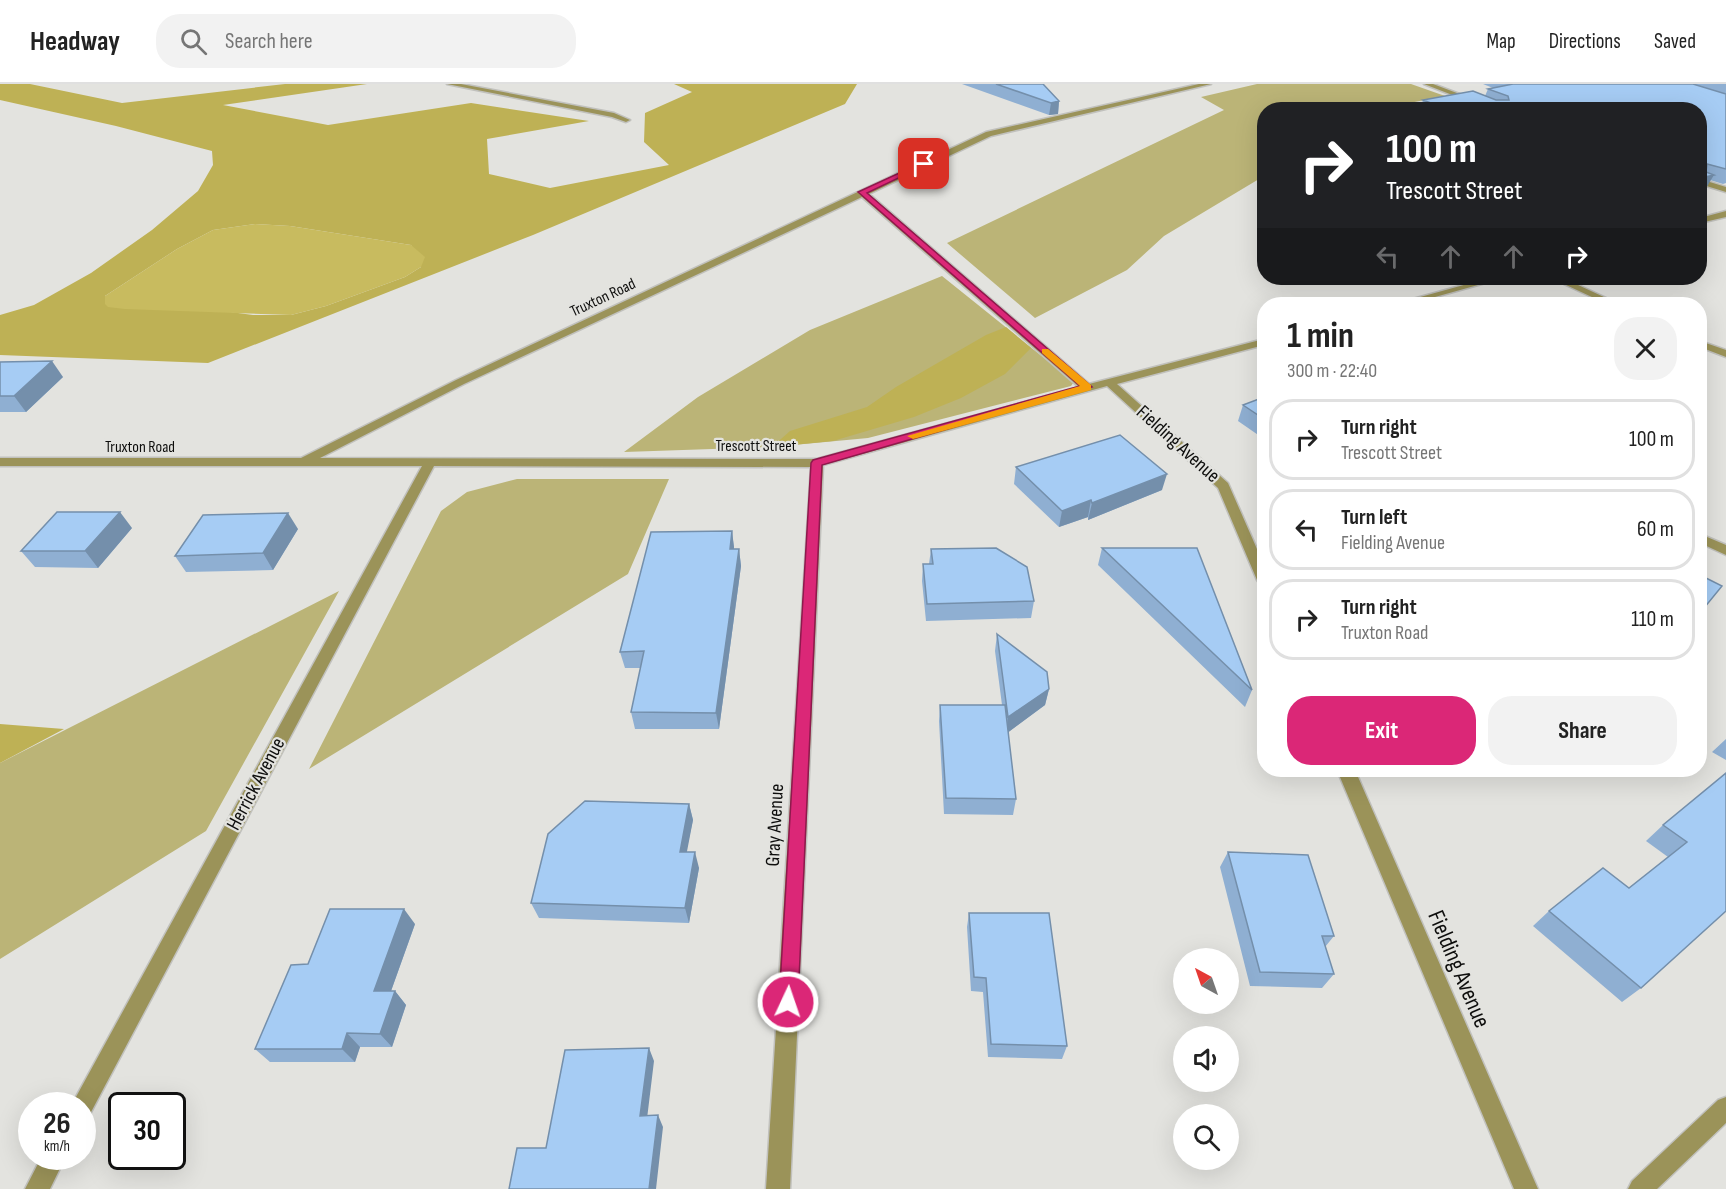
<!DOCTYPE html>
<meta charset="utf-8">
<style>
body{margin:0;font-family:"Sofia Sans Condensed",sans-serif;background:#f2f2f2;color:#222;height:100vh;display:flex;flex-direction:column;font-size:22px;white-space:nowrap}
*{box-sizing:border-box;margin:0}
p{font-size:20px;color:#767676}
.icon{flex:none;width:33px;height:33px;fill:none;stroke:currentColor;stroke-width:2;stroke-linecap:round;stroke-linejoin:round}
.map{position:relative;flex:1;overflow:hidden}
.details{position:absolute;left:1257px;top:213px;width:450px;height:480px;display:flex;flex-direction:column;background:#fff;border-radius:24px;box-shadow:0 6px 24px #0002}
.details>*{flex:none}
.banner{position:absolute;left:1257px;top:18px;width:450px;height:183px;border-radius:24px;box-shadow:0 6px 24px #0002;background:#202124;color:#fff;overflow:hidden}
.needle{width:39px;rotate:320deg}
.controls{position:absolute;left:1173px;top:864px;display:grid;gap:12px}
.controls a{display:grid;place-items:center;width:66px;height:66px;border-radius:50%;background:#fff;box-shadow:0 6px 24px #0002;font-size:30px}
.speed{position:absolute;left:18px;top:1008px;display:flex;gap:12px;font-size:30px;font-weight:700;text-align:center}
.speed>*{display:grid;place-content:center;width:78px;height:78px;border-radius:50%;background:#fff;box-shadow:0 6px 24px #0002;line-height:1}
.speed small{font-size:15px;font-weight:400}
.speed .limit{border:3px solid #111;border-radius:9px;background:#fff;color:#111}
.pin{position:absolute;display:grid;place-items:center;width:51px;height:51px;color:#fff;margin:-26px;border-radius:12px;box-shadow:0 3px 9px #0006}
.me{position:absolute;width:66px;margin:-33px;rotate:3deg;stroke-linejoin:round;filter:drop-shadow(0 0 4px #0008)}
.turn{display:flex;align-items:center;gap:21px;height:126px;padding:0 30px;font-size:27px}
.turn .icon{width:78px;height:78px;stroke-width:2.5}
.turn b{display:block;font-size:42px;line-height:51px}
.lanes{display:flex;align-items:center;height:57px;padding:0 30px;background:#0003;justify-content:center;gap:30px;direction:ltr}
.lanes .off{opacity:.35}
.round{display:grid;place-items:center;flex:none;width:63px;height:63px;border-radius:24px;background:#f2f2f2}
.overview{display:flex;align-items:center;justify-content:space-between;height:102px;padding:0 30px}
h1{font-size:36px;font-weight:700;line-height:45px}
.cta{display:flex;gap:12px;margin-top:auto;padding:12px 30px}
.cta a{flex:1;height:69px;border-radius:24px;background:#db2777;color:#fff;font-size:24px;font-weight:700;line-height:69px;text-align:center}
.cta a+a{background:#f2f2f2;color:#222}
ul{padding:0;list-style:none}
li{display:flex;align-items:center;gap:18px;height:81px;margin:0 12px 9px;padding:0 18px;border:3px solid #e0e0e0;border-radius:24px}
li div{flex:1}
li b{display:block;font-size:22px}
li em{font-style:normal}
header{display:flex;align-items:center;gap:36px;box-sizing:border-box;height:84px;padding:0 30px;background:#fff;border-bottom:2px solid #e0e0e0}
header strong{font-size:28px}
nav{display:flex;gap:33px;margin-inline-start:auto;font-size:21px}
.search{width:420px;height:54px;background:#f2f2f2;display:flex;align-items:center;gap:15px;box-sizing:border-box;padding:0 21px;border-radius:24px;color:#767676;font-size:22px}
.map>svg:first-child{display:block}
.green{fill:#bbb477}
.forest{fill:#beb155;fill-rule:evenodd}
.water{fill:#c8bb5f}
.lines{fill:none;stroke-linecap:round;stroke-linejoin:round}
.minor-casing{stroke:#c1c1bd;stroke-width:3}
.minor{fill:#9b9359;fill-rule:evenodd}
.wall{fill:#8fafd2}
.shaded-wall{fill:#748fab}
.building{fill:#a6ccf4;stroke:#748fab;stroke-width:1.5}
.route{fill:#db2777;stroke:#8e194d;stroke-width:1.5}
.slow{fill:#f59e0b}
.labels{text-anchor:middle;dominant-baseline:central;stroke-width:4.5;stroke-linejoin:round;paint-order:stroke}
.far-street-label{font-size:16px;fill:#0e0e0d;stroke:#e3e3df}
.street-label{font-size:20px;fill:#0e0e0d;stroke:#e3e3df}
.near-street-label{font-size:24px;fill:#0e0e0d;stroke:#e3e3df}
</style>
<header>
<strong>Headway</strong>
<div class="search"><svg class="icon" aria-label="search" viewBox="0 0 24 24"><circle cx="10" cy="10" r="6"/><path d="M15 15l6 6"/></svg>Search here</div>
<nav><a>Map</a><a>Directions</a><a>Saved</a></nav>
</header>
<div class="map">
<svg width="1726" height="1105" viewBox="0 0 1726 1105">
<rect width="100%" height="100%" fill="#e3e3df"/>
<path class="green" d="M1257,0H1411L1445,12L1379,25L1264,26V92L1164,152L1127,186L1035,234L947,159L1224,26L1201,13Z
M942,192L1074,298L1071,302L868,354L772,363L624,368L698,313L810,246Z
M517,395H669L628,490L309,685L441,427L467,408Z
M339,507L206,747L0,875V679Z"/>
<path class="forest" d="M0,0H30L122,19L285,0H367L223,21L328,41L471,19L589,37L487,55L489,90L550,104L669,81L644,58L645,29L692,8L674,0H857L845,20L533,151L208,279L0,271V231L34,221L91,189L152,146L198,107L213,81L212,67L116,42L0,16ZM255,140L290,142L411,161L421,183L405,193L326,222L291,231H253L223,227L164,225L105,212L177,165L213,146Z
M1006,243L1031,264L1005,290L961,314L914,333L833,357L772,363L790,347L867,323L896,303L986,251Z
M0,640L64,645L0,679Z"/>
<path class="water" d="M255,140L290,142L411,161L425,173L421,183L405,193L326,222L291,231L125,225L108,223L105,220V212L177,165L213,146Z"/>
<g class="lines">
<defs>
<path id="minor" d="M447,0H461L614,29L630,36L626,38L612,33Z
M1199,0H1211L991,52L869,110L1089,300L1264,255V261L1117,300L1228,399L1264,481V501L1259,499L1257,496L1218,404L1107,302L823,381L790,1105H766L811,383L434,382L90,1030L82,1033V1022H71L422,382H0V374H301L456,296L986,48ZM862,113L1079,303L817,375L320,374L464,300Z
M1424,0H1433L1502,26H1491Z
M1700,95L1726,103V108L1700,100Z
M1726,127V133L1700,139V134Z
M1489,194H1503L1410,220H1395Z
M1551,194H1563L1619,220H1607Z
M1700,257L1726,266V273L1700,263Z
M1700,450L1726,461V471L1700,459Z
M1337,686H1355L1538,1105H1514Z
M1726,1013V1039L1657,1105H1628L1632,1097L1718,1016Z
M42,1072H66L50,1105H25Z"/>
</defs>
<use href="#minor" class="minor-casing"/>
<use href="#minor" class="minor"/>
</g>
<path class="wall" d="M962,0H1043L1059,17L1058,30L1049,31Z
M1483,0H1726V99L1723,100L1710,96L1706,104L1700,106V26H1420L1423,16L1485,12L1488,5L1493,4Z
M0,278L63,293L26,328H0Z
M1264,313V355L1238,337L1243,321Z
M1016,383L1162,406L1088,436V433L1059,443L1014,400Z
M132,444L98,484L35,483L21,467Z
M298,445L273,486L186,488L175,472Z
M732,447L734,465H739L741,482L719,645H635L631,628L641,584H625L620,568Z
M1102,464L1252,606L1245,623L1098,481Z
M931,465L1034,517L1031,534L926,537L922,497L923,480H929Z
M997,550L1049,605L1045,621L1008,648L1016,715L1013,731L944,730L939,637L940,621H1002L995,567Z
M1726,655V676L1712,668Z
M1726,689L1641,904L1622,918L1533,842L1549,827L1629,804L1668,773L1646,757L1663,741Z
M689,720L693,736L686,768L699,784L689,839L539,834L531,819Z
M1228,768L1334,852L1325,863L1334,890L1322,904L1250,902L1220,783Z
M969,829L1067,962L1062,975L988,973L983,908L971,907L967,843Z
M415,840L391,907H395L406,921L392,963H360L355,978H270L255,965L308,880Z"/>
<path class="shaded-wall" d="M1059,17L1058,30L1049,31L1051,19Z
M1714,91L1706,104L1700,106V94Z
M52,277L63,293L26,328L14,312Z
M1167,390L1162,406L1088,436L1092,419Z
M1091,416L1088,433L1059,443L1062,427Z
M120,428L132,444L98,484L85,467Z
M288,429L298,445L273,486L263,469Z
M732,447L734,463L732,482L730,465Z
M739,465L741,482L719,645L716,629Z
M1049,605L1045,621L1006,650L1008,633Z
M689,720L693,736L684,783L680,768Z
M695,768L699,784L689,839L685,824Z
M404,825L415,840L386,921L374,907Z
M395,907L406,921L392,963L380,950Z
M347,949L360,963L355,978L342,965Z
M649,964L654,977L646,1043L640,1032Z
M658,1031L663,1043L656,1105H649Z"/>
<path class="building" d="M996,0H1043L1059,17L1051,19Z
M1513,0H1693L1726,10V85L1707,80L1706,88L1714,91L1700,94V26H1432L1441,23L1423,16L1473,7L1496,16H1509L1508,12L1488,5Z
M52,277L14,312H0V278Z
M1264,313V335L1243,321Z
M1120,351L1167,390L1092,419L1091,416L1062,427L1016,383Z
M57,428H120L85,467H21Z
M288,429L263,469L175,472L203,431Z
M732,447L730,465H739L716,629L631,628L644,567L620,568L651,448Z
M996,464L1027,483L1034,517L927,520L923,480H933L931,465Z
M1102,464H1197L1252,606Z
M1700,491L1722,502L1700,529Z
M997,550L1047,588L1049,605L1008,633Z
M940,621H1005L1016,715L946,714Z
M1726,689V827L1641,904L1549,827L1603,784L1629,804L1687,758L1663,741Z
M585,717L689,720L680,768H695L685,824L531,819L548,750Z
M1228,768L1308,771L1334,852H1322L1334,890L1260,888Z
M330,825H404L374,907H395L380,950L347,949L342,965H255L291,881L308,880Z
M969,829H1049L1067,962L991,960L986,894L974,893Z
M649,964L640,1032L658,1031L649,1105H509L517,1064H546L565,966Z"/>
<path class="route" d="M921,79L928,80L867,109L1092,303L822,381L798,918L795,924L788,927L782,924L779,918L811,379L813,376L1080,302L858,108Z"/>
<path class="slow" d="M1042,265H1048L1091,301V306L917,354L913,355L907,352L1080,302L1042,269Z"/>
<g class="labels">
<g class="far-street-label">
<text transform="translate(603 214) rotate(-25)">Truxton Road</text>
<text x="756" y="362">Trescott Street</text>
<text x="140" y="363">Truxton Road</text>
</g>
<g class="street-label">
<text transform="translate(1178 360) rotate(42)">Fielding Avenue</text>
<text transform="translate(256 700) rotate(-62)">Herrick Avenue</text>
<text transform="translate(775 741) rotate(-87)">Gray Avenue</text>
</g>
<g class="near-street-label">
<text transform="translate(1459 885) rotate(67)">Fielding Avenue</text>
</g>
</g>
</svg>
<div class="controls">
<a><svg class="needle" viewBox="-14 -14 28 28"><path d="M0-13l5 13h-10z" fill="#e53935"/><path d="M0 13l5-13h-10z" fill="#767676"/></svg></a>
<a><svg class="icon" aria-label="sound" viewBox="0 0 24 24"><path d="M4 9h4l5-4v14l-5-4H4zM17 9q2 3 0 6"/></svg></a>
<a><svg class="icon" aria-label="search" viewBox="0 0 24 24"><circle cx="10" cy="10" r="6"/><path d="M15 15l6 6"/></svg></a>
</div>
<div class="speed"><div>26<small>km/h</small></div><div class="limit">30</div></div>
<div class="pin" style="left:924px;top:80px;background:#d93025"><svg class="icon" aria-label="arrive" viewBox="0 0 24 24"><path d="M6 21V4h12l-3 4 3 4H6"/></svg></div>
<svg class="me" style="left:788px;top:918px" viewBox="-20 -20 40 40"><circle r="17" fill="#db2777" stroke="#fff" stroke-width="3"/><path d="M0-11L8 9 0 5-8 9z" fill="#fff"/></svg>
<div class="banner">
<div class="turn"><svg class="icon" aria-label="right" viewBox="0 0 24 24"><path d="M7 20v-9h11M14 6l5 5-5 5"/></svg><div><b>100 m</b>Trescott Street</div></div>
<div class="lanes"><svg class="icon off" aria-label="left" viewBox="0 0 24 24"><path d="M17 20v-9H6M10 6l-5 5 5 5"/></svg><svg class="icon off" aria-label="ahead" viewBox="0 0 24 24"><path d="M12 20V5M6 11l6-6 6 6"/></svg><svg class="icon off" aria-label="ahead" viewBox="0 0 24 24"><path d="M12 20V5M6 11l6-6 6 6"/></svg><svg class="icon" aria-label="right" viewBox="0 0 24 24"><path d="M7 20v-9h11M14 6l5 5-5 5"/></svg></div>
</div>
<section class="details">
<div class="overview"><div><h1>1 min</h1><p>300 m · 22:40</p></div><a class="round"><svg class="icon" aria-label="close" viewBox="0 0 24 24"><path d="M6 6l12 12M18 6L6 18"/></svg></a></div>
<ul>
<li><svg class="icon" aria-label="right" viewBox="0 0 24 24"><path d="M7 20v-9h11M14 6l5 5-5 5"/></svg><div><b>Turn right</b><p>Trescott Street</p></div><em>100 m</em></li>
<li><svg class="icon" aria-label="left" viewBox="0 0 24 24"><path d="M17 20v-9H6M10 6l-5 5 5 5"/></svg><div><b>Turn left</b><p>Fielding Avenue</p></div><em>60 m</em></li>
<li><svg class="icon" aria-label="right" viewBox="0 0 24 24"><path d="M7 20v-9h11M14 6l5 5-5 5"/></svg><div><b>Turn right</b><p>Truxton Road</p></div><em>110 m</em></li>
</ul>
<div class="cta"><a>Exit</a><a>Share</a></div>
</section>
</div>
